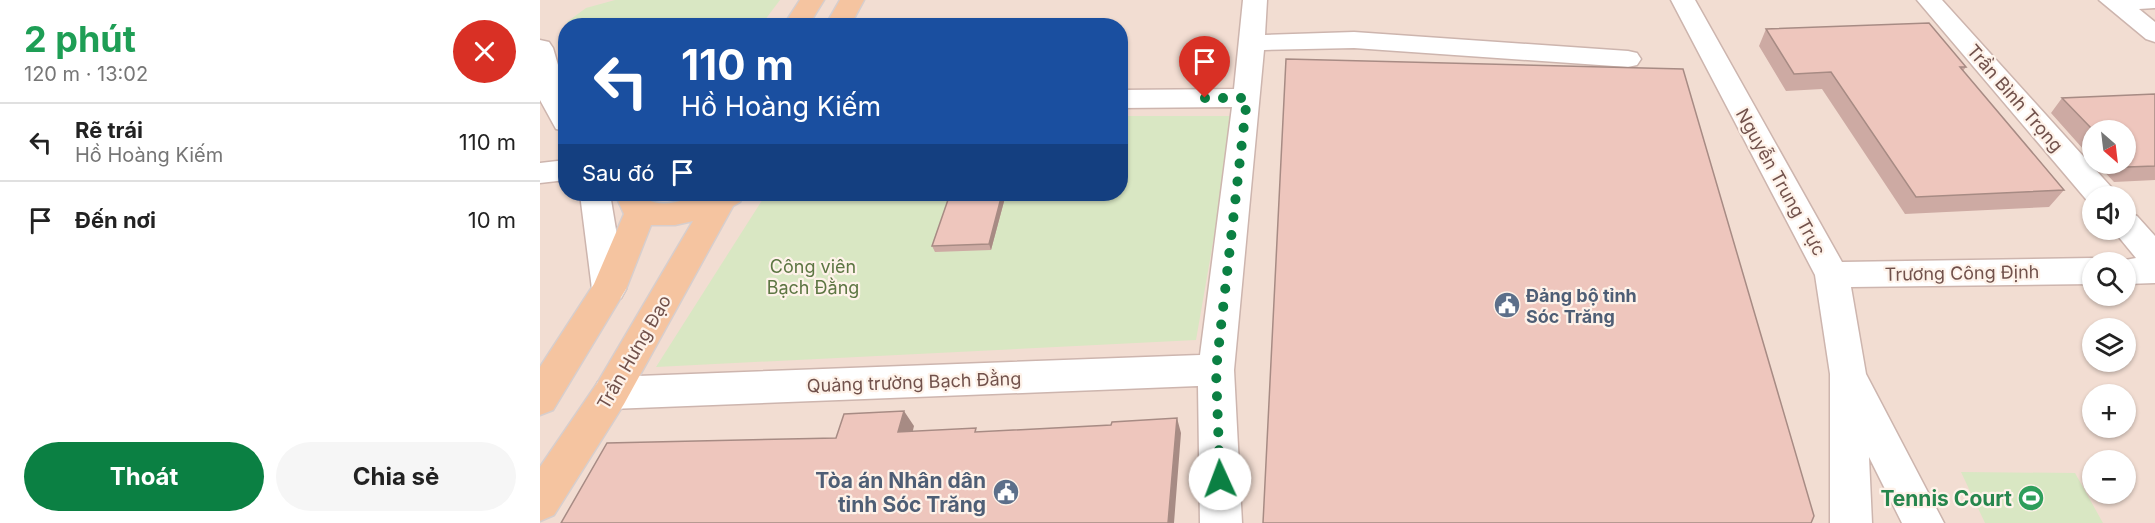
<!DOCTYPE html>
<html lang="vi">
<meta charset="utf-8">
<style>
body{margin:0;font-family:Inter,sans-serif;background:#f6f6f6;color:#222;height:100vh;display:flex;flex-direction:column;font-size:22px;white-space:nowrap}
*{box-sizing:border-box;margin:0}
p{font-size:20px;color:#767676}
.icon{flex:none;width:33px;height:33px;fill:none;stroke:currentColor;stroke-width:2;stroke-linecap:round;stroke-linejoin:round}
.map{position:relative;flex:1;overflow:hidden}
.sheet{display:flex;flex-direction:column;background:#fff;width:540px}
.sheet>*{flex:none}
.top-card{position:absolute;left:18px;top:18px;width:570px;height:183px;border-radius:24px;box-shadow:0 2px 4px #0004;background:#1a4fa0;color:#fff;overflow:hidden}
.needle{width:39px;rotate:152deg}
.fabs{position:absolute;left:1542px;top:120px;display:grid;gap:12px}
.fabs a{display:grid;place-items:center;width:54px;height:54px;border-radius:50%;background:#fff;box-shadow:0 2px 4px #0004;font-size:30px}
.pin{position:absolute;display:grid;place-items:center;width:51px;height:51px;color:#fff;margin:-62px -26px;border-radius:50% 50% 50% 0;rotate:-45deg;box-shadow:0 0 6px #0007}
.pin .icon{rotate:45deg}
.me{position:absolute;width:66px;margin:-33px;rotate:358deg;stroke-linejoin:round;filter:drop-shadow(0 0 4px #0008)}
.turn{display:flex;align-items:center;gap:21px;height:126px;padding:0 24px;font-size:27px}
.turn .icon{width:78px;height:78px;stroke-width:2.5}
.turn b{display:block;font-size:42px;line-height:51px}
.then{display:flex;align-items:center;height:57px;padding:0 24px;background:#0003;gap:12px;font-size:22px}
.round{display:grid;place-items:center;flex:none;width:63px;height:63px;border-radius:32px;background:#f6f6f6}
.headline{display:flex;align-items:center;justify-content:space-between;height:102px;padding:0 24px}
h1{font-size:36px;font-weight:700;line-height:45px;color:#1e9e55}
.cta{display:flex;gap:12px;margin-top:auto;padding:12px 24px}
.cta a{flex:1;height:69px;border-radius:36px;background:#0b8043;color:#fff;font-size:24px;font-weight:700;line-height:69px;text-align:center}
.cta a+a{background:#f6f6f6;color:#222}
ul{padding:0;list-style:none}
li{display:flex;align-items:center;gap:18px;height:78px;padding:0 24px;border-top:2px solid #e0e0e0}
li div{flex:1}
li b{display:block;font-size:22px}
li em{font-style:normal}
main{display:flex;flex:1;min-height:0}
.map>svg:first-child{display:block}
.residential{fill:#f2ddd2;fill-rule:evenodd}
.green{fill:#d9e7c3}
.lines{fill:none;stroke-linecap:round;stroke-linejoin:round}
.minor-casing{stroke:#cdb5ae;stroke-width:3}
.major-casing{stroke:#d7cecd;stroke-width:3}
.minor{fill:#fff;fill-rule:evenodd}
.major{fill:#f5c4a0;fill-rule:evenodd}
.wall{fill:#cdaaa3}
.shaded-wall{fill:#a78b84}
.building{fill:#eec6bd;stroke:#a78b84;stroke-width:1.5}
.route{stroke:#0b8043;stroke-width:10;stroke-dasharray:0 18}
.labels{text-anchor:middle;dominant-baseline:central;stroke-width:4.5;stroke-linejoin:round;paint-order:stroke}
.street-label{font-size:18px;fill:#71514b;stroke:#fef2e9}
.park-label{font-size:18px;fill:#5d7643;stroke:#fef2e9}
.service-label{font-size:18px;font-weight:bold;fill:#4e5e75;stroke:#fef2e9;text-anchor:start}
.near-service-label{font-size:21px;font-weight:bold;fill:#4e5e75;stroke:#fef2e9;text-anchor:end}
.near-leisure-label{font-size:21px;font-weight:bold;fill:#27864d;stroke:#fef2e9;text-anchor:end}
</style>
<main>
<section class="sheet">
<div class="headline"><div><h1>2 phút</h1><p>120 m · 13:02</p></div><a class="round" style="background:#d93025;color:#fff"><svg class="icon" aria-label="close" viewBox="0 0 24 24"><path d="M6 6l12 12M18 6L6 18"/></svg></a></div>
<ul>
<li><svg class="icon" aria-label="left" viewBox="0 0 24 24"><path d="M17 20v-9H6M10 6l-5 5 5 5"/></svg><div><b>Rẽ trái</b><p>Hồ Hoàng Kiếm</p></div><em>110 m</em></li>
<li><svg class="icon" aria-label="arrive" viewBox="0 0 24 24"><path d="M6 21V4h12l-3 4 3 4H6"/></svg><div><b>Đến nơi</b></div><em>10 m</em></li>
</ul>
<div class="cta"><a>Thoát</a><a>Chia sẻ</a></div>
</section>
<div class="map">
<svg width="1615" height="523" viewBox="0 0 1615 523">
<rect width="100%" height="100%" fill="#fbede3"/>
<path class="residential" d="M0,0H1615V523H0ZM26,26H580V194H26ZM1552,130H1586V164H1552ZM1552,196H1586V230H1552ZM1552,262H1586V296H1552ZM1552,328H1586V362H1552ZM1552,394H1586V428H1552ZM1552,460H1586V494H1552Z"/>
<path class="green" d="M75,0H240L221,25H28L27,22L46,8Z
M581,116H695L656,340L116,367L226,194H580Z
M1421,472L1535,473L1563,523H1445Z"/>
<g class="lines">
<defs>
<path id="minor" d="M703,0H727L725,35L814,32L1088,51L1097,53L1101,59L1097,65L1088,67L814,48L724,50L694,370L702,523H660L658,386L71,409L58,404L52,393L58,382L71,377L660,355L692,107L580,108V90L694,89Z
M1131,0H1155L1302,262L1552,258L1564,262H1552V284L1311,287L1326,374L1404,523H1362L1329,457L1332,523H1290V374L1275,275Z
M1377,0H1402L1572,188L1576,196H1552V204H1550Z
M1559,0H1615V8L1599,9L1615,22V42L1606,39Z
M0,40L9,42L13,48L26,92V131L16,129L0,100Z
M26,160V180L0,183V163Z
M40,194H70L86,289L81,298L69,302L57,298L52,289Z
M1586,212L1597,216L1615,236V283L1586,284V262H1574L1596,258L1573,230H1586Z"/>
<path id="major" d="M260,0H284L268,26H243Z
M300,0H324L310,26H285Z
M75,194H105L107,199C127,211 147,196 167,194C178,192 193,193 204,194L200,202L193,206L84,404L14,515L0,521V467L58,382L153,221L135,225H111L86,289L13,410L0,415V367L54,284L84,214Z"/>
</defs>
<use href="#minor" class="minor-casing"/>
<use href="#major" class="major-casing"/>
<use href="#minor" class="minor"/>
<use href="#major" class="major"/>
</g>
<path class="wall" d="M1226,29L1426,67L1423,71L1524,190L1509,207L1365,214L1282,89L1246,91L1219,46Z
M1615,94V180L1574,182L1557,164H1586L1552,130V159L1511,113L1522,98Z
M410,194H466L451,250L395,252L392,246Z"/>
<path class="shaded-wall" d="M462,194H466L451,250L449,244Z
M364,411L374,426L369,447L358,432Z
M637,418L641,433L634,523H628Z"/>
<path class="building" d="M1389,23L1426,67H1420L1524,190L1376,197L1291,72L1254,74L1226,29Z
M746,59L1143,69L1274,516L1271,523H723Z
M1615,94V166L1587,167L1584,164H1586V130H1553L1522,98Z
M410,194H462L449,244L392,246Z
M364,411L358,432L436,428L435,432L571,425L572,422L637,418L628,523H21L67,443L296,438L304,414Z"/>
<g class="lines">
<path class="route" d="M665,98H707L676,370L680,479"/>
</g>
<defs>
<symbol id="civic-disc" viewBox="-11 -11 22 22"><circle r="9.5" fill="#5c6f8a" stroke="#fef2e9"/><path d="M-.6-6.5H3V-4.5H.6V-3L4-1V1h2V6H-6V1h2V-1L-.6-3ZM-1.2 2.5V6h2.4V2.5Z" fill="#fff"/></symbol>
<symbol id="stadium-disc" viewBox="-11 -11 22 22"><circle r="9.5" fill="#2e9e5b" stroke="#fef2e9"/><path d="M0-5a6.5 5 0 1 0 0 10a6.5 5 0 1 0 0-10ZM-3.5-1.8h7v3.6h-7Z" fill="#fff"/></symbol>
</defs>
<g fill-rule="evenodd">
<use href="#civic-disc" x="952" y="290" width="30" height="30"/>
<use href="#civic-disc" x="451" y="477" width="30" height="30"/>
<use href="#stadium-disc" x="1476" y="483" width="30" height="30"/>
</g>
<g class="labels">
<g class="street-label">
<text transform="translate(1475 98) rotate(49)">Trần Bình Trọng</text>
<text transform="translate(1241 182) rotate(61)">Nguyễn Trung Trực</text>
<text transform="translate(1422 273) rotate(-1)">Trương Công Định</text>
<text transform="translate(94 352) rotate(-60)">Trần Hưng Đạo</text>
<text transform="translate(374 382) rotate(-2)">Quảng trường Bạch Đằng</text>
</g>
<g class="park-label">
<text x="273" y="266">Công viên<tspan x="273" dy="21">Bạch Đằng</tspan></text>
</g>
<g class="service-label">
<text x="986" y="295">Đảng bộ tỉnh<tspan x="986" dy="21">Sóc Trăng</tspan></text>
</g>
<g class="near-service-label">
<text x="446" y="480">Tòa án Nhân dân<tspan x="446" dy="24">tỉnh Sóc Trăng</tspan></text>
</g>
<g class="near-leisure-label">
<text x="1472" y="498">Tennis Court</text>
</g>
</g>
</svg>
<div class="fabs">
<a><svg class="needle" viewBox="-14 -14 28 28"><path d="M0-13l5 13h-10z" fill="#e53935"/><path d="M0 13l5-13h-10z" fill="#767676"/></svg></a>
<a><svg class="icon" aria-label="sound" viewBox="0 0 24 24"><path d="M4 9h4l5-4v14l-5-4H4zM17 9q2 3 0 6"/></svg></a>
<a><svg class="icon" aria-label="search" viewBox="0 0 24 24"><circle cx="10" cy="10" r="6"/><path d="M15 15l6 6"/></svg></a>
<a><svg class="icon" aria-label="layers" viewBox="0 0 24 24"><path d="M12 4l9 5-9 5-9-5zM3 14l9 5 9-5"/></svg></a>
<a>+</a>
<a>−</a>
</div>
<div class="pin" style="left:665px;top:98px;background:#d93025"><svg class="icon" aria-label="arrive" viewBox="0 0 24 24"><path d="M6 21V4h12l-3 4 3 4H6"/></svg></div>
<svg class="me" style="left:680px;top:479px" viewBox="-20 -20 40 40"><circle r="19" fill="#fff"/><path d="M0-13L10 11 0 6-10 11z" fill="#0b8043"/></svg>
<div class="top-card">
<div class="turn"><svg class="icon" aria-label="left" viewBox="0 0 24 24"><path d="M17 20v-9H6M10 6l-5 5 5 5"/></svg><div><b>110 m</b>Hồ Hoàng Kiếm</div></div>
<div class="then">Sau đó<svg class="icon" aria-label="arrive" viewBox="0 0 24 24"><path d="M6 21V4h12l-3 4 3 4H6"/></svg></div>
</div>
</div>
</main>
